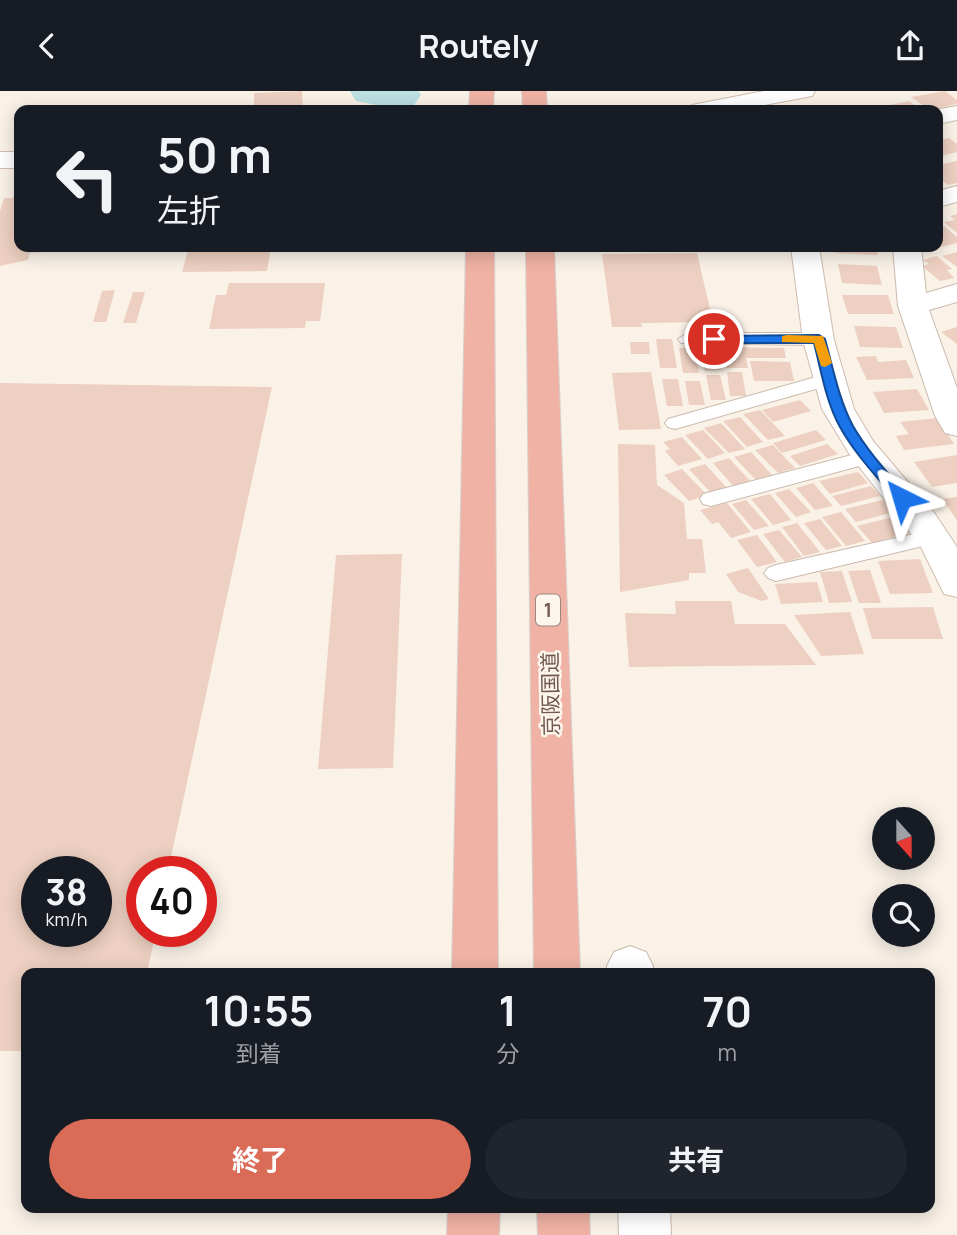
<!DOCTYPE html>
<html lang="ja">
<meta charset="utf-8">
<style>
body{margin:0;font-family:Manrope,"Noto Sans JP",sans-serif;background:#20242c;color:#f1f3f6;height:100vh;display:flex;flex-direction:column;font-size:26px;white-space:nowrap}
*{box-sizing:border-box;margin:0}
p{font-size:23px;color:#9ea1a6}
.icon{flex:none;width:38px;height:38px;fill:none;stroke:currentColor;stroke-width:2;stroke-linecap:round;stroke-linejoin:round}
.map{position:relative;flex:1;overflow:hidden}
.drawer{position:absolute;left:21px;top:877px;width:914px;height:245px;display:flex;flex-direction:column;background:#171b24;border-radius:14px;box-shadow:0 4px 18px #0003}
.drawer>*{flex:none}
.banner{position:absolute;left:14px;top:14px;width:929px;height:147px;border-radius:14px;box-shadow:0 4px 18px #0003;background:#171b24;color:#f1f3f6;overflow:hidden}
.needle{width:46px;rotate:159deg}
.buttons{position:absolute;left:872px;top:716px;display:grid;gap:14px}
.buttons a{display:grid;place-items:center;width:63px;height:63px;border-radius:50%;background:#171b24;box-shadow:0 4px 18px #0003;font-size:35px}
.speed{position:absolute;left:21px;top:765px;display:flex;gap:14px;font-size:35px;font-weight:700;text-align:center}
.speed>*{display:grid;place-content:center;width:91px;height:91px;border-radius:50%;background:#171b24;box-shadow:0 4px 18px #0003;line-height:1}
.speed small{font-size:18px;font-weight:400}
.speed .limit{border:10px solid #d22;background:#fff;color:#111}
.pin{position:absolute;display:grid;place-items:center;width:60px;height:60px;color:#fff;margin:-30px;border:4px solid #fff;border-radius:50%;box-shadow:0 2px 7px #0007}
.me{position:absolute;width:77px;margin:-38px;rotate:320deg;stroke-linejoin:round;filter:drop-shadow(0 0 5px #0008)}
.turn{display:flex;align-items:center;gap:24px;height:147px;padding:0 28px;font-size:32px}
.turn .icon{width:91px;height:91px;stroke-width:2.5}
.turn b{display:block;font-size:49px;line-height:60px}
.eta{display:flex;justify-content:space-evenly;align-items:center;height:119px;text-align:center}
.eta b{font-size:42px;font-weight:700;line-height:49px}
.primary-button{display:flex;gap:14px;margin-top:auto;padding:14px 28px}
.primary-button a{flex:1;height:80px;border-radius:42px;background:#d96b57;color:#fff;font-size:28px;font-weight:700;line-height:80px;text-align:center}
.primary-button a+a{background:#20242c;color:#f1f3f6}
header{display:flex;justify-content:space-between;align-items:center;height:91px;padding:0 28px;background:#171b24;font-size:32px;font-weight:700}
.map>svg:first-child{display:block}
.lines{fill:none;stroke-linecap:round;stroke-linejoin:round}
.river{fill:#bde0e2;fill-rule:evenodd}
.building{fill:#edd0c1;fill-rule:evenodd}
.lane-casing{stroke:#cbb9ae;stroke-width:2}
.street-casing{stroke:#cbb9ae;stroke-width:2}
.secondary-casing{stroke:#d0bbaf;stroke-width:2}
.highway-casing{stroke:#d8d0cd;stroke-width:2}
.lane{fill:#fff;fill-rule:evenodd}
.street{fill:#fff;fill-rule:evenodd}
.secondary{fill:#fff;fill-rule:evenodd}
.highway{fill:#efb2a4;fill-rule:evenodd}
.route{fill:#1a73e8;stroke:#114b97;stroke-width:2}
.slow{fill:#f59e0b}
.labels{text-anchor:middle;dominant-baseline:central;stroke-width:5;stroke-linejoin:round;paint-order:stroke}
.shield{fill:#fdf6ed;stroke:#9c877e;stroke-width:2}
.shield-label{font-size:19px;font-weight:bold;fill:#72584e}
.street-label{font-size:21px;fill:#72584e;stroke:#fdf6ed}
</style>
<header><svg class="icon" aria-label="back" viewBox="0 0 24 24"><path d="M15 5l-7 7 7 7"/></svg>Routely<svg class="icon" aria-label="share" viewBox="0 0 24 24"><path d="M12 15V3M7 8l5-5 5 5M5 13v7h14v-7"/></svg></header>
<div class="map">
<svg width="957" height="1144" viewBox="0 0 957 1144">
<rect width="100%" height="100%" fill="#faf2e7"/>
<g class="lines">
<path class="river" d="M350,0H418L421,4L414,14L398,18L356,10Z"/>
</g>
<path class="building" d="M302,0L303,17L254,19V2Z
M945,0L957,9V13L930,19L911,6Z
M909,10L921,19L875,17Z
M949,47L957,53V61L938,66V49Z
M957,70V92L948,94L938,87V74Z
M17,95H19V156H47L46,161L30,162L28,169L0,175V120L4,107H13Z
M957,123V142L944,131L955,129L950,125Z
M944,135L957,146V152L938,157V137Z
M189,156H271L267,180L182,181Z
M834,156H877L878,164L835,162Z
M957,161V176L942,165Z
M697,162L713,231L641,232L642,236H612L602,163Z
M937,165L952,178L947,179L954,187L940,190L922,175L929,173L923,169Z
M838,173L877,175L882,194L842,192Z
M229,192H325L320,230H306L305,237L209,238L216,204H226Z
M115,199L106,231H93L102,200Z
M133,201H145L136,232H123Z
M842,204H888L894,223H848Z
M854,235L896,236L903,257L860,256Z
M957,236V253L941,241Z
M656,248H672L677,277H660Z
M630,251H649L650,263H631Z
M722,256L784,257L786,267H746L748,277H726Z
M679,257H695L699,282H683Z
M700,257H716L721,279L705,280Z
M876,265L878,271L906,269L914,287L867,289L856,266Z
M750,270L790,271L794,290H754Z
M651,281L661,338L619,339L612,282Z
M727,281H742L746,305H730Z
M706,284H720L726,309H711Z
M662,288H678L683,315H667Z
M685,290H700L705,314H689Z
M0,292L272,296L168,780H142V840H156L147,882H26V960H0ZM37,780H96V840H37Z
M917,298L929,319L884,322L873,301Z
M800,309L811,320L773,331L762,319Z
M760,319L785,345L768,349L743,323Z
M740,326L763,351L747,356L723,330Z
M938,327L954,353L904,359L896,345L909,343L900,331Z
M721,332L745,358L729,362L704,337Z
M703,339L725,362L708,368L685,344Z
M816,339L826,349L782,362L773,352Z
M682,346L702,368L678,375L665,360L670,358L663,351Z
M618,353L655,354L657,394L684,412L687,448H702L706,482H689V489L620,501Z
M827,353L838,363L800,375L790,365Z
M773,354L795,377L778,382L755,359Z
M751,361L772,384L756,389L734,366Z
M957,364V392L932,396L914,371Z
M729,367L751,391L734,396L713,372Z
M705,373L728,398L712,403L689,378Z
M682,378L707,404L689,410L664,384Z
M858,381L868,392L830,403L819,390Z
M813,392L833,415L815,419L796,397Z
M871,395L880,405L841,415L832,405Z
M789,398L811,421L796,426L775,402Z
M770,403L791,429L773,434L751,408Z
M957,406V429L942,408Z
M746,409L769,435L754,439L732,413Z
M883,409L894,421L856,431L845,418Z
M727,412L751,441L731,447L718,431L712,433L700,419Z
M841,421L865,450L846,455L822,426Z
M897,425L911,441L872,452L857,435Z
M820,428L842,455L826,459L804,432Z
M797,432L820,461L804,465L782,436Z
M779,439L802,466L785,471L763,443Z
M757,444L777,471L757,476L737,449Z
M402,463L393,677L318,678L336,464Z
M920,468L933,502L890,503L878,470Z
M748,477L769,508L762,510L738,501L726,483Z
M870,479L881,512H859L848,480Z
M842,480L852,511L829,512L820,481Z
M817,491L823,511L781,513L775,493Z
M675,510H731L735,533H785L816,574L629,576L625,522L676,523Z
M933,516L943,548H872L863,517Z
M850,521L864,563L821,565L794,524Z"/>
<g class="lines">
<defs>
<path id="lane" d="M688,242H819L829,248L819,254L681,252L678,248Z
M830,282L837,284L840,288L837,292L675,338L668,336L665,332L668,328Z
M867,360L874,361L878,366L874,371L711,415L703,413L700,408L703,403Z
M932,439L940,441L943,446L940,451L776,490L768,487L764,482L768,477L776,474Z"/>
<path id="street" d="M957,15V29L938,33V19H935Z
M957,95V111L938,116V100Z
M893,156H921L926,202L957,193V211L929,219L957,297V345L945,342L935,325L898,215Z
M630,855L646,861L653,875V882H607V875L614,861Z
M618,1116H670L671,1144H619Z"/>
<path id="secondary" d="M764,0H815L812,5L739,19H689L692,14Z
M0,61H19V77H0Z
M791,156H819L834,249L854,318L873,350L935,423L957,456V506L944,503L920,454L850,364L822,318L803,249Z"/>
<path id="highway" d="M470,0H494L493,19H469Z
M522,0H546L547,19H523Z
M466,156H494L498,882H452Z
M526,156H554L580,882H534Z
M448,1116H500L499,1144H447Z
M537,1116H589L590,1144H538Z"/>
</defs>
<use href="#lane" class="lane-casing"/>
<use href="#street" class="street-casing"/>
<use href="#secondary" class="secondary-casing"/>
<use href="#highway" class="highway-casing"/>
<use href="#lane" class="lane"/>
<use href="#street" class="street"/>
<use href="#secondary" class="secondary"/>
<use href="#highway" class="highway"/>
</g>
<path class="route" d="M819,244L825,248C833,277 839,309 853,335C868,361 888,382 907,404V410H897C877,386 855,363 840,336C826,311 821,279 814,252H714L708,248L714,245Z"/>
<path class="slow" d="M787,244L823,245L832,272L825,276L821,275L814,252L782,251V245Z"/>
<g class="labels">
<rect class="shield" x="536" y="503.5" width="24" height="31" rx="5"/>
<g class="shield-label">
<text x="548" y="519">1</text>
</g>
<g class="street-label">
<text transform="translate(550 603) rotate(-91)">京阪国道</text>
</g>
</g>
</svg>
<div class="buttons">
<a><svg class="needle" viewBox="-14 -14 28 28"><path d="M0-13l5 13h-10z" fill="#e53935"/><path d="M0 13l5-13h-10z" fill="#9ea1a6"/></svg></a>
<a><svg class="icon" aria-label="search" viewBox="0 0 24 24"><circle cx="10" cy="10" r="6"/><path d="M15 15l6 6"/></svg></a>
</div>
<div class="speed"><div>38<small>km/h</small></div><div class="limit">40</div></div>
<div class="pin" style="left:714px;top:248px;background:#d93025"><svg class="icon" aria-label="arrive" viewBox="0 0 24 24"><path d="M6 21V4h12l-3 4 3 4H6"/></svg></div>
<svg class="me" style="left:902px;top:407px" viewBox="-20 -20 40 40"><path d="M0-17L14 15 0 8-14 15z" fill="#1a73e8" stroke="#fff" stroke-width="4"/></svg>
<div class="banner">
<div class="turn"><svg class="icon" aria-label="left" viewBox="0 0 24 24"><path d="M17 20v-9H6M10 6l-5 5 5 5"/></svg><div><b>50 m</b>左折</div></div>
</div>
<section class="drawer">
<div class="eta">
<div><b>10:55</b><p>到着</p></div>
<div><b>1</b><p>分</p></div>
<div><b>70</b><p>m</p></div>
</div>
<div class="primary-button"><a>終了</a><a>共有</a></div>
</section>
</div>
